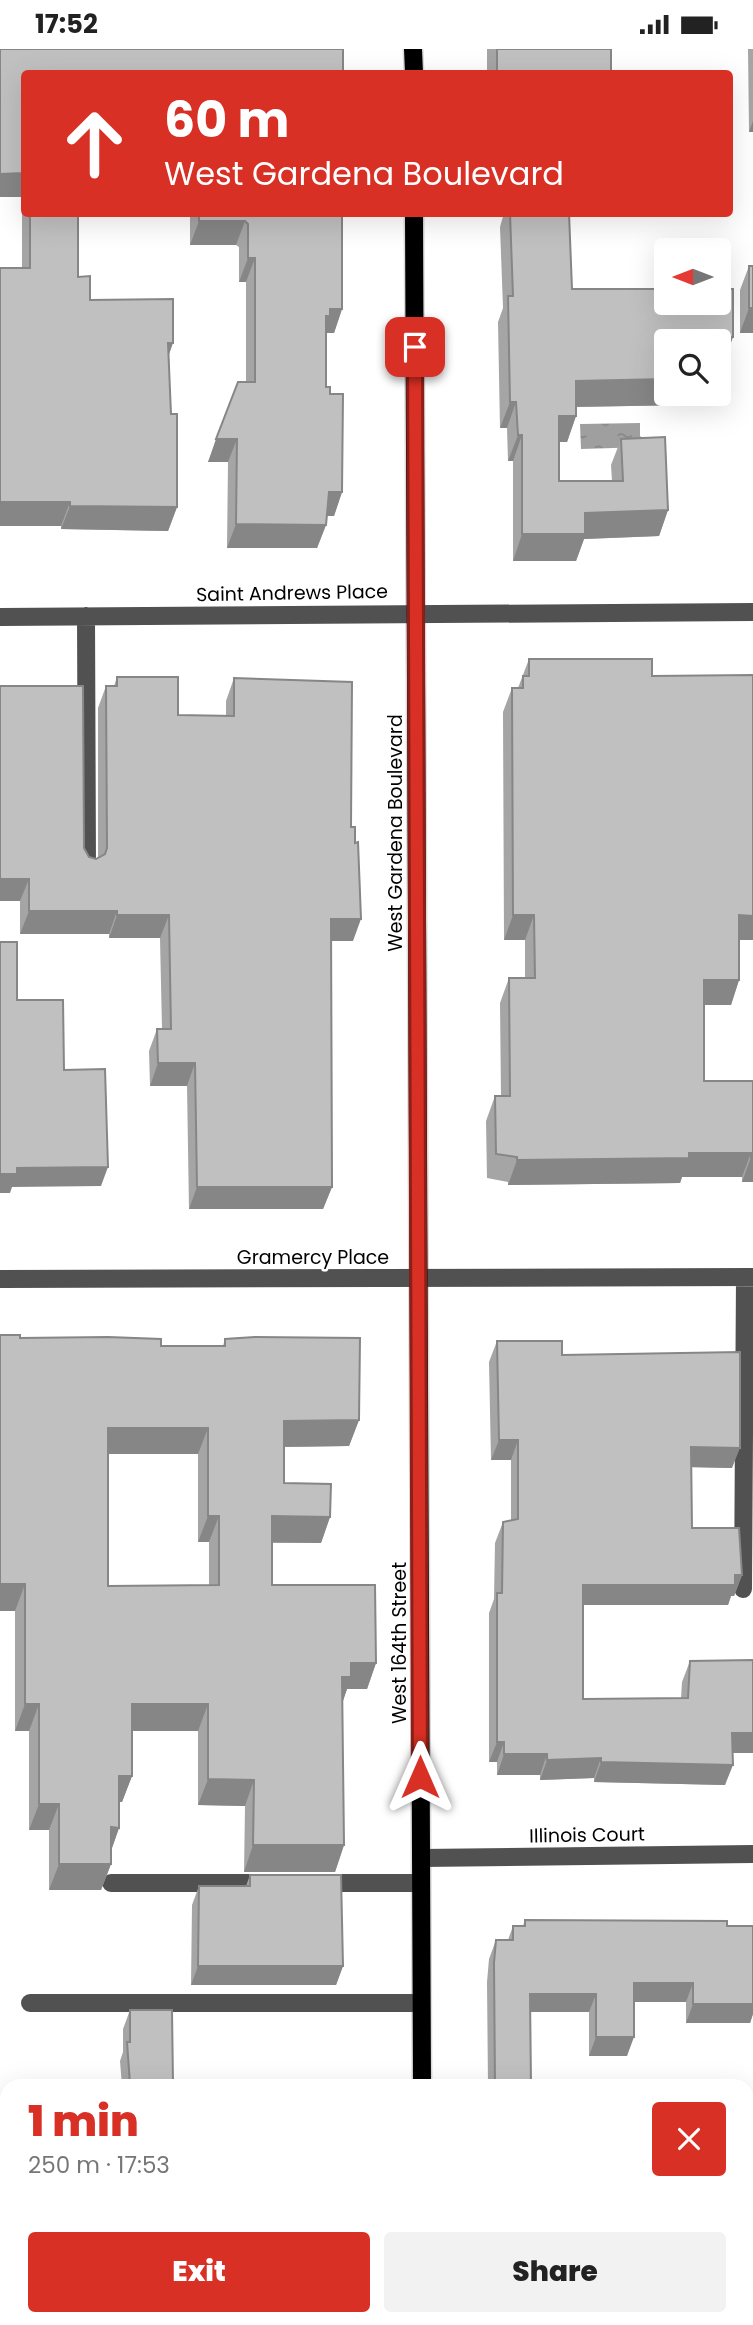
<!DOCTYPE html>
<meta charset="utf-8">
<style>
body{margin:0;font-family:Poppins,sans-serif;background:#f2f2f2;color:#222;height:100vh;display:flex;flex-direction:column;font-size:26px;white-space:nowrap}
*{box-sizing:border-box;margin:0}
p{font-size:23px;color:#767676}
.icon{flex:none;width:38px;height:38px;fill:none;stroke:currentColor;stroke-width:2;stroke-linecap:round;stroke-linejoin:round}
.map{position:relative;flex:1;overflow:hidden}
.sheet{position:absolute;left:0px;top:2030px;width:754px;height:247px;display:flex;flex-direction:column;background:#fff;border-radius:21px 21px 0 0;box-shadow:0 7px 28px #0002}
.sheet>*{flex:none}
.hud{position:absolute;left:21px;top:21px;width:712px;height:147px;border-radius:7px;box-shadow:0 7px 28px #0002;background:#d93025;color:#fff;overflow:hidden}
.needle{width:46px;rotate:270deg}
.fabs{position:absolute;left:654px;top:189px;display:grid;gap:14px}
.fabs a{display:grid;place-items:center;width:77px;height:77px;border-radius:7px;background:#fff;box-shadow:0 7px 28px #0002;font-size:35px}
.pin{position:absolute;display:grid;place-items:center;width:60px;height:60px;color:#fff;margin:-30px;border-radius:14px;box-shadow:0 4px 10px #0006}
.me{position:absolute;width:77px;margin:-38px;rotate:0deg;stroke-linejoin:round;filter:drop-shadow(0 0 5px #0008)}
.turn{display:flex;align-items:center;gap:24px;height:147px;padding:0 28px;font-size:32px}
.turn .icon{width:91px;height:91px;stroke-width:2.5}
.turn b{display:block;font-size:49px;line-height:60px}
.round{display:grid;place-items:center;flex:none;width:74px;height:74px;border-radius:7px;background:#f2f2f2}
.overview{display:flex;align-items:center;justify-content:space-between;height:119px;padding:0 28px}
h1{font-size:42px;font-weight:800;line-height:52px;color:#d93025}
.button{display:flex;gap:14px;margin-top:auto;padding:14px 28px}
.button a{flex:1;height:80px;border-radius:7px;background:#d93025;color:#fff;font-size:28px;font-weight:800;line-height:80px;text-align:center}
.button a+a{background:#f2f2f2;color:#222}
.status{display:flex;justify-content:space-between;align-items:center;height:49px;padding:0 35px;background:#fff;direction:ltr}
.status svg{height:19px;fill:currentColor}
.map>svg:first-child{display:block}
.water{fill:url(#water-ripples)}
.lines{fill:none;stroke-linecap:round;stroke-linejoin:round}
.major-casing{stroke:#dbdbdb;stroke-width:21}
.minor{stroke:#515151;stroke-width:18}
.major{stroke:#000;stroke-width:18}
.wall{fill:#a5a5a5;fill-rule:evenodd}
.shaded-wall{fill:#868686}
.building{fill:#c0c0c0;stroke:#868686;stroke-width:2;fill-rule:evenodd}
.route-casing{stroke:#8d1f18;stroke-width:18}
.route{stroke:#d93025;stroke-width:12}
.labels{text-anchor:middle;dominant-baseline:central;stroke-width:5;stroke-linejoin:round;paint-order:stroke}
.street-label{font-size:19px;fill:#000;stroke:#fff}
</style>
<div class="status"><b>17:52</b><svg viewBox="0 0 49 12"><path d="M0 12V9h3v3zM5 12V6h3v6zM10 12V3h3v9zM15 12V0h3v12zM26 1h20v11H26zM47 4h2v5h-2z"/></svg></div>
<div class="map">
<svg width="753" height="2276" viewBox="0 0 753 2276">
<defs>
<pattern id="water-ripples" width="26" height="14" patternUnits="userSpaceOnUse" patternTransform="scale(1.75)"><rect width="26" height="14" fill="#9f9f9f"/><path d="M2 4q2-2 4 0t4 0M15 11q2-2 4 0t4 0" fill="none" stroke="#878787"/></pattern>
</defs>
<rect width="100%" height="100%" fill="#fff"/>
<path class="water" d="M640,374V387L646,392V398L581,400L580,375Z"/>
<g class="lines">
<defs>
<path id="major" d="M413,0L414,24
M414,164L422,2037
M422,2270V2276"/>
</defs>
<use href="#major" class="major-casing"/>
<path class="minor" d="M86,567L87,821
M0,568L753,563
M0,1230L753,1228
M743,1540L745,1228
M421,1809L753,1805
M111,1834H268
M317,1834H421
M30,1954H421"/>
<use href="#major" class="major"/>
</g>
<path class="wall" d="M487,0H611V24H487Z
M748,0H753V83H749Z
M24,24V164H78V228L90,251L169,307L171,365L177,458L168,482L61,480V477H0L22,219V148Z
M190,164H342V260L334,284H326V338L330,345L342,443L334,467H326V476L317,499H227L228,413H208L246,333V233H239V198L236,196H190Z
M504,164H569L572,240L724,314L667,292L687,356L576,358V367L567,393H559V432H612L611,416L621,390L668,461L659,487L584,490L576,512H513V412H508L507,379H500L498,273L503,259L500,178Z
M749,217H753V284H740V241Z
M529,610L652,627L739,891V931L731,956H704V1032H753V1133H742V1128H682L680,1134L508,1136V1133L487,1129L486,1072L495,1047H501L500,954L509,929H525V891H504L503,663L512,639H518Z
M117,628L178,666L226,667V652L234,629L351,778L353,892H331L332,1138L323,1160H189L187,1037H150L149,1002L157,980H162L160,889H109V885H20V852H0V637L89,808L96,810L98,808V659L106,637H114Z
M20,1289L161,1297H223L225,1290L359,1371L349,1397L284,1398V1434L330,1468L321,1494H272V1536L376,1614L367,1640H347L342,1654L344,1796L335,1823H244L245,1757L198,1756V1682H132V1727L122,1753H119V1779L111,1801V1815L101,1841H49V1781H29V1682H15V1562H0ZM108,1405H198V1493H209V1537H108Z
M497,1292L562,1306L732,1419L691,1418L692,1479L742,1526L734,1547H731L728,1556H583V1650L681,1649L682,1633L690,1612L753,1611V1704H732L725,1736L594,1733V1729L540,1731V1726H497V1713H489V1564L494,1550L495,1494L503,1473L511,1472V1411H491L489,1313Z
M250,1826L343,1917L336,1936H191L192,1856L199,1837H246Z
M525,1871L753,1877V1965L750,1974H686V1953H634L627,2007H589V1963H530L531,2037H488L487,1933L489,1910L496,1891H508L513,1877H523Z
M130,1961L173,2035L172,2037H122L120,2012L123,2003V1980Z
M105,2270H171L169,2275H222V2270H303L304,2276H106Z"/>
<path class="shaded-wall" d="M753,72V83H749Z
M24,124V140L22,148H0V125Z
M199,172H245L236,196H190Z
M248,209H255L246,233H239Z
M749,259H753V284H740Z
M330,260H342L334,284H324L326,267Z
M696,288H733L724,314H719V292H694Z
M168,294H173L165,317Z
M667,330V345H691L687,356L567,358L576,332Z
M510,353H516L507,379H500Z
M559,367H576L567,393H550Z
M518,386H522L513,412H508Z
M216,390H237L228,413H208Z
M329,443H342L334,467H320Z
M0,453H70L61,477H0Z
M70,457L177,458L168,482L61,480Z
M668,461L659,487L584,490L576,512H513L522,485L585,464Z
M236,475L326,476L317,499H227Z
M0,830H29L20,852H0Z
M29,862H117L109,885H20Z
M117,866H169L160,889H109Z
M513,866H534L525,891H504Z
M739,866L753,867V891H731Z
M331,870H361L353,892H323Z
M704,931H739L731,956H696Z
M158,1014H195L187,1037H150Z
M689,1104H751L742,1128H682L680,1134L508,1136L517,1111Z
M751,1108H753V1133H742Z
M108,1118L101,1137L12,1138L10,1144H0V1125L17,1119Z
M197,1138H332L323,1160H189Z
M359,1371L349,1397L275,1398L284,1372Z
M108,1379H208L198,1405H98Z
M499,1391H518L511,1411H491Z
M691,1398L740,1399L732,1419L683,1418Z
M208,1467H219L209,1493H198Z
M272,1467L330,1468L321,1494L263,1493Z
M742,1526L734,1547H731L728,1556H576L583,1536Z
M0,1535H25L15,1562H0Z
M351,1614H376L367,1640H347L342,1655V1628Z
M25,1655H39L29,1682H15Z
M132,1655H208L198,1682H122Z
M732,1684H753V1704H724Z
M497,1693H504L497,1713H489Z
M504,1705H547L540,1726H497Z
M601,1709L594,1729L540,1731L547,1711Z
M601,1713L733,1716L725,1736L594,1733Z
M119,1727H132L122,1753H110Z
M208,1730L254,1731L245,1757L198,1756Z
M39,1755H59L49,1781H29Z
M111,1778L119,1779L110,1805Z
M253,1796H344L335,1823H244Z
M59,1815H111L101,1841H49Z
M198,1917H343L336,1936H191Z
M634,1934H693L686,1953H627Z
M530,1945H596L589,1963H523Z
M753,1952V1965L750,1974H686L693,1955Z
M596,1988H634L627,2007H589Z
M130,2035H173L172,2037H129Z
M747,2174H753V2193H747Z
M7,2262V2270H11L5,2276H0V2269Z
M113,2270H171L168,2276H110Z"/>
<path class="building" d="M0,0H343V24H24V124L0,125Z
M497,0H611V24H497Z
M30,164H78V228L90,227V251L173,250V294H168L171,365H177V458L70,457V453H0V219H30Z
M199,164H342V260H330V267H326V338H330V345H343L342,443H329L326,476L236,475L237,390H216L238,333H255V209H248V175L245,172H199Z
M510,164H569L572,240H667V254H719V240H733V288H696V292H667V330L576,332V367H559V432H623L621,390L665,388L668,461L585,464V485H522V386H518L516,353H510L508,247H513Z
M749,217H753V259H749Z
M529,610H652V627L753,626V867L739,866V931H704V1032H753V1108H751V1104H689V1109L517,1111V1108L496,1105L495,1047H510L509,929H535L534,866H513L512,639H523V627H529Z
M117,628H178V666L234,667V629L352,633L351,778H355V794L358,793L361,870H331L332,1138H197L195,1014H158L157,980H171L169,866H117V862H29V830H0V637H83L84,799L89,808L96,810L105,805L107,799L106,637H117Z
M0,893H17V951H63L64,1021L105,1020L108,1118L17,1119V1125H0Z
M0,1286H20V1289L108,1288L161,1290V1297H225V1290L255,1288L360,1289L359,1371L284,1372V1434L331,1435L330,1468L272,1467V1536H375L376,1614H351V1628H342L344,1796H253L254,1731L208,1730V1655H132V1727H119V1779L111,1778V1815H59V1755H39V1655H25V1535H0ZM108,1379H208V1467H219V1536L108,1537Z
M497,1292H562V1306L740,1303V1399L691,1398L692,1479H739L742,1526H735V1536H583V1650L688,1649L690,1612L753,1611V1684H732L733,1716L601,1713V1709L547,1711V1705H504V1693H497V1544H502L503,1473L518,1470V1391H499Z
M250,1826H341L343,1917H198L199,1837H250Z
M525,1871L727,1872V1877H753V1955H693V1934H634V1988H596V1945H530L531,2037H495L494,1914L496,1891H513V1877H525Z
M130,1961H172L173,2035H130L127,1993H130Z
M747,2050H753V2174H747Z
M0,2189H7V2262L0,2269Z
M228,2270H303L304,2276H168V2275L228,2276Z"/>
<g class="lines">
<defs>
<path id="route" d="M415,298L420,1728"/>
</defs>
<use href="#route" class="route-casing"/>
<use href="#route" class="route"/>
</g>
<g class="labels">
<g class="street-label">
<text transform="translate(292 544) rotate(-1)">Saint Andrews Place</text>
<text transform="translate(395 784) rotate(-90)">West Gardena Boulevard</text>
<text x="313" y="1208">Gramercy Place</text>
<text transform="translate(399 1594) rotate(-90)">West 164th Street</text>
<text transform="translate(587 1786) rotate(-1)">Illinois Court</text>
</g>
</g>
</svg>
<div class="fabs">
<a><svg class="needle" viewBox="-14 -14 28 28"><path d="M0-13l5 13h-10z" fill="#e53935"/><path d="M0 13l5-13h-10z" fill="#767676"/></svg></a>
<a><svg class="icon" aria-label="search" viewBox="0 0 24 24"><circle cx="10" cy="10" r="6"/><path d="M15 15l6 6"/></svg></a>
</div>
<div class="pin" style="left:415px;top:298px;background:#d93025"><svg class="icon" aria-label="arrive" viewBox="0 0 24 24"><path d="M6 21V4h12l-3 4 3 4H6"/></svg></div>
<svg class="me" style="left:420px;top:1728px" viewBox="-20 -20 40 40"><path d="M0-17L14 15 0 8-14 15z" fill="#d93025" stroke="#fff" stroke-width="4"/></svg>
<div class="hud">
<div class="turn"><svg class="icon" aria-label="ahead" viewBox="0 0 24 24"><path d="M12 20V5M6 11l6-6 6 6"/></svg><div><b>60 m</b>West Gardena Boulevard</div></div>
</div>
<section class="sheet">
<div class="overview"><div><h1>1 min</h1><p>250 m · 17:53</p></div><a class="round" style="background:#d93025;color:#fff"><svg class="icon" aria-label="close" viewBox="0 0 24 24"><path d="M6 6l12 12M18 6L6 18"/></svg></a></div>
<div class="button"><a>Exit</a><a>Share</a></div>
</section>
</div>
